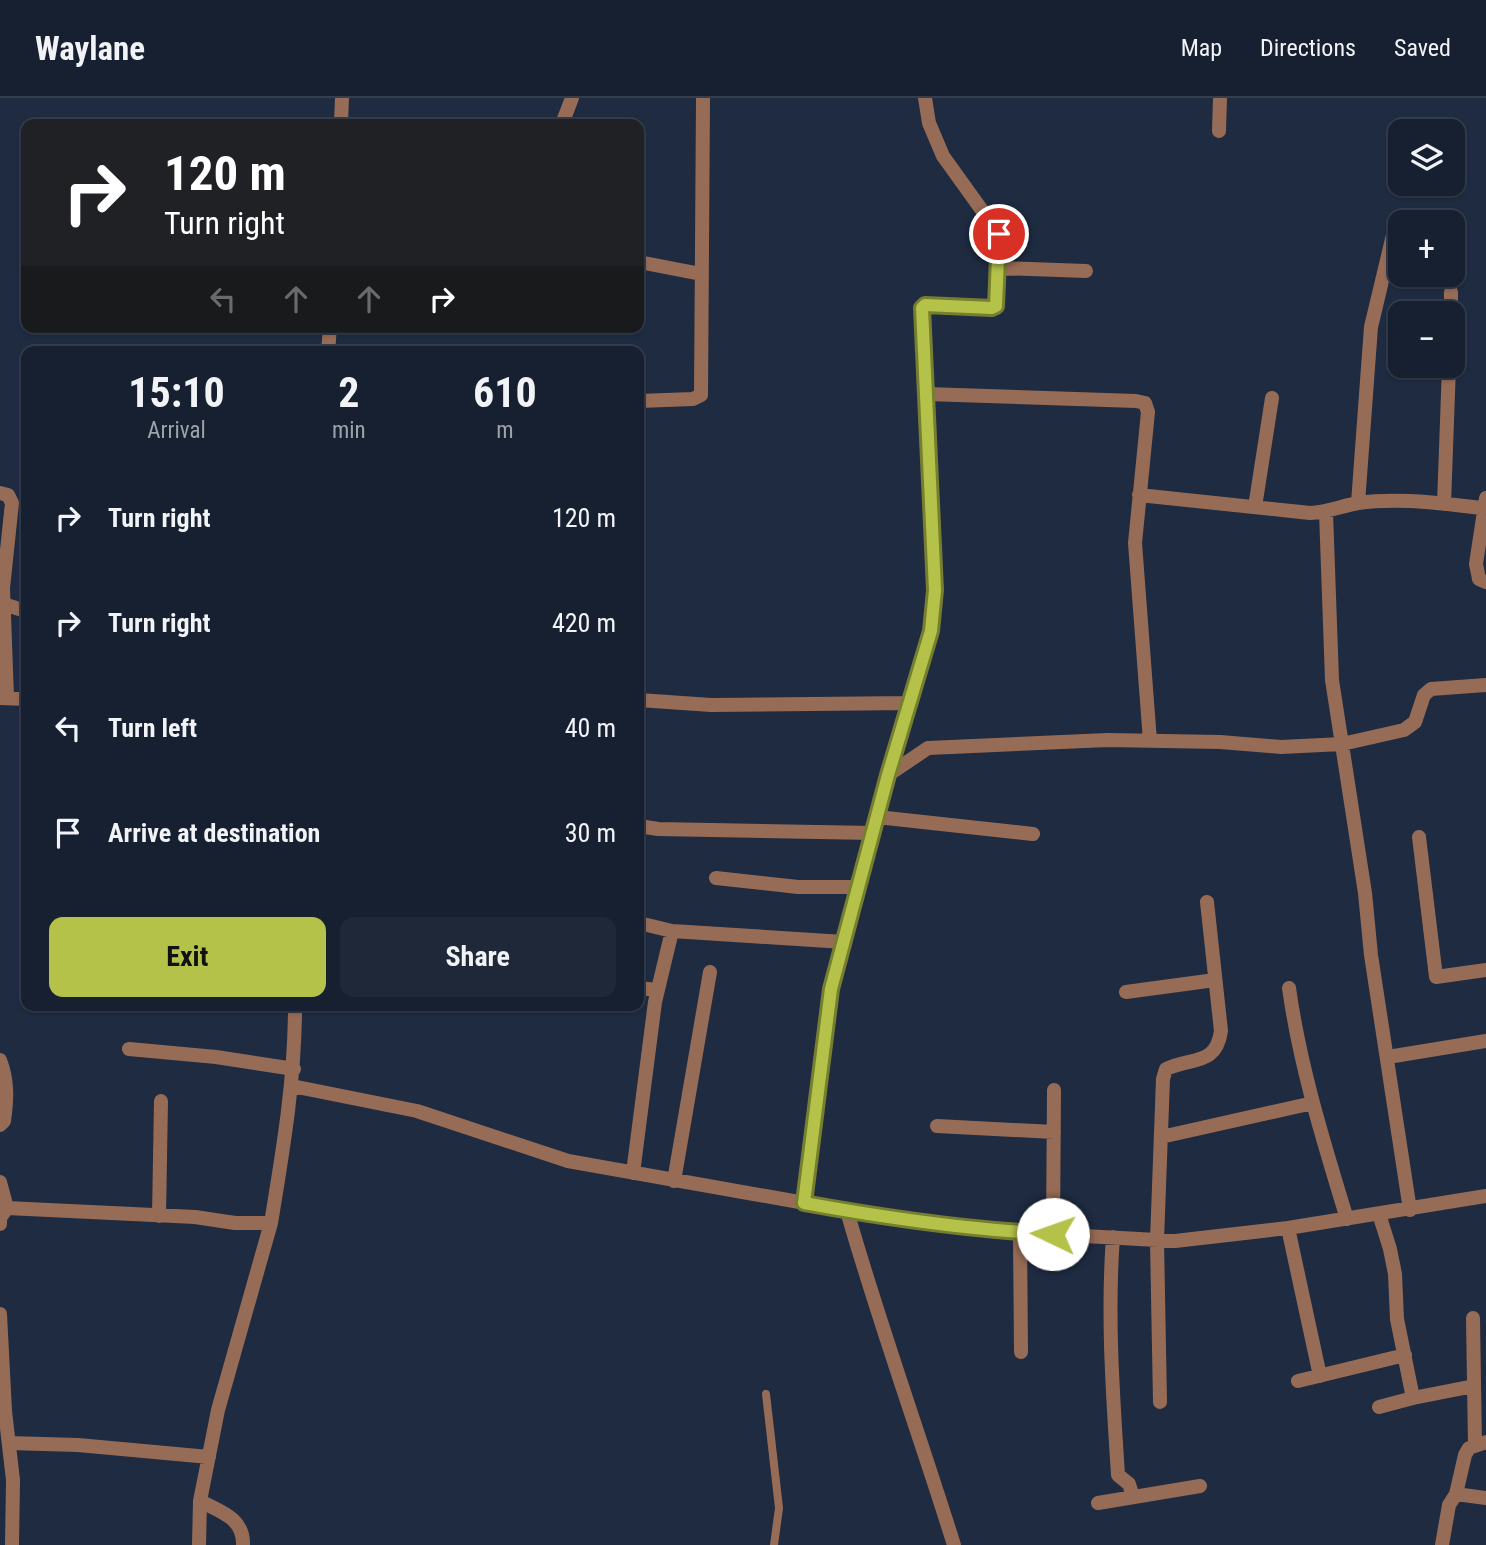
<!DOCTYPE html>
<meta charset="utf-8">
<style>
body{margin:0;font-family:"Roboto Condensed",sans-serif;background:#1f2839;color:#f1f3f6;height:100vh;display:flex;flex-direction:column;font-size:26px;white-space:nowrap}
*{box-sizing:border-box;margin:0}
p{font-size:23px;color:#9ea3ab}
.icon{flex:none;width:38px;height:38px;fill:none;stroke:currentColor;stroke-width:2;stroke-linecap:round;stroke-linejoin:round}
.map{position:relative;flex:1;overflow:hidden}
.side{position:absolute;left:21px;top:248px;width:623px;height:665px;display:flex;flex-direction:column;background:#162031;border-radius:14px;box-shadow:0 2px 5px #0004,0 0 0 2px #353e4d}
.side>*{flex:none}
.banner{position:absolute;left:21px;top:21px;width:623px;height:214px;border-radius:14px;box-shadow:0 2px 5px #0004,0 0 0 2px #353e4d;background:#202124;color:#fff;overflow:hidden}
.controls{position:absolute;left:1388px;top:21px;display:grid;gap:14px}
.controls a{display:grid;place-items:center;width:77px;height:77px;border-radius:14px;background:#162031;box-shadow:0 2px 5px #0004,0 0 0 2px #353e4d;font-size:35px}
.pin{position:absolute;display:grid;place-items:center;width:60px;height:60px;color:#fff;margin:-30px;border:4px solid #fff;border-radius:50%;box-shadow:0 2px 7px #0007}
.me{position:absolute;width:77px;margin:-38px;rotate:273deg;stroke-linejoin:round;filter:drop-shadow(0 0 5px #0008)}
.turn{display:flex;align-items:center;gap:24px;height:147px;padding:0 28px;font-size:32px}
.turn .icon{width:91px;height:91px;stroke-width:2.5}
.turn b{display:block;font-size:49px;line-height:60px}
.lanes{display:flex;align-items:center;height:66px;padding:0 28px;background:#0003;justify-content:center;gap:35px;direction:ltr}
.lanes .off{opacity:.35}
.eta{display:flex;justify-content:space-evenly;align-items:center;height:119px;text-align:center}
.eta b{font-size:42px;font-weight:700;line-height:49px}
.button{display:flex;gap:14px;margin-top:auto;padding:14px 28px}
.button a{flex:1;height:80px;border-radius:14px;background:#b5c249;color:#111;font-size:28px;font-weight:700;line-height:80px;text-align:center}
.button a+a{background:#1f2839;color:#f1f3f6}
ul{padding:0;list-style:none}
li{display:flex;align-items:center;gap:21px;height:105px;padding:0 28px}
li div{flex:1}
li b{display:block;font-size:26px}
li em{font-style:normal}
header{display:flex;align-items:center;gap:42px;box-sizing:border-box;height:98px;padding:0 35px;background:#162031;border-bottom:2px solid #353e4d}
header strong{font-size:33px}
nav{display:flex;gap:38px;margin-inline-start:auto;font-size:24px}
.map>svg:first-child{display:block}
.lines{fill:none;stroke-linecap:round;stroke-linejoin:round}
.service{stroke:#976c56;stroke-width:8}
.minor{stroke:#976c56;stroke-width:14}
.route-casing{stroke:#767e2f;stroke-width:18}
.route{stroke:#b5c249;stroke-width:12}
</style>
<header>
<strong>Waylane</strong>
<nav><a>Map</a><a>Directions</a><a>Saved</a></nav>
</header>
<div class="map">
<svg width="1486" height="1447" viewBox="0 0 1486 1447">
<rect width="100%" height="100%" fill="#1e2b41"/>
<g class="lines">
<path class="service" d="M766,1296L779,1410L774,1447"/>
<path class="minor" d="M341,26L342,0
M562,26L572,0
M1219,33L1220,0
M639,164L701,176
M998,170L1086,173
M1451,215V194
M328,254L330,229
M926,296L1136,303L1145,305L1148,314L1135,445L1150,643
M639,303L693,301L701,297L703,0
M0,395L8,397L12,405L3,490L7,599
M1139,397L1310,415C1327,414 1342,408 1358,405C1400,399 1443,406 1484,410
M1486,400L1476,466L1479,481L1486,484
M1358,405L1371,229L1393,137
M1444,406L1449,268
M1255,409L1272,300
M1326,414L1332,582L1365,795L1371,857L1410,1112
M3,506L26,513
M0,600L26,601
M639,602L711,607L910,605
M888,677L931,533L935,507L922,210L927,207L992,210L997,206L999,136L943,58L929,25L925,0
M877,719L1033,736
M639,728L658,731L873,735
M1419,739L1436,879L1486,872
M716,780L798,789H858
M639,825L672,833L844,844
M639,890L657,892
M1289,890C1300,969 1324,1045 1347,1121
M1126,894L1215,882
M129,951L216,959L294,971
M1388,959L1486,943
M0,962C8,982 7,1002 4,1023L0,1027
M292,988L417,1013L568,1063L878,1118L991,1133L1175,1143L1288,1130L1486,1098
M937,1028L1054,1034
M1161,1039L1313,1005
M633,1075L655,904L672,833
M674,1083L710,874
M0,1084L7,1110
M804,1105L831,891L888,677L928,650L1108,642L1220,644L1281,649L1342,646L1404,632L1415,624L1424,597L1431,591L1486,587
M847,1113C879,1225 919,1335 954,1447
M1379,1116L1390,1151L1395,1176L1397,1221L1413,1300
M159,1118L161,1003
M0,1126V1120L7,1110L195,1119L235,1125H271C283,1052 295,982 295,908
M1288,1130L1320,1278
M1020,1135L1021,1254
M1053,1136L1054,992
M1113,1139C1107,1219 1113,1298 1118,1377L1129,1386L1133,1399
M0,1216L5,1313L13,1382L12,1447
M1473,1220L1475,1348
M1298,1283L1405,1257
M1160,1304L1157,1142L1163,981L1166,971C1192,959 1216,968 1221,933L1207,804
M1379,1309L1413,1300L1474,1288
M9,1345L78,1347L209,1359
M1456,1396L1465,1357L1469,1350L1486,1344
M200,1403C221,1414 244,1420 243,1447
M1098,1405L1200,1388
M199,1447L200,1403L218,1312L271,1125
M1442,1447L1449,1407L1456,1396L1486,1400"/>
</g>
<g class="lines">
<defs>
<path id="route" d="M999,136L996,208L992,210L925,207L922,210L935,492L931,533L888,677L831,891L804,1105C886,1120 969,1132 1053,1136"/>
</defs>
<use href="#route" class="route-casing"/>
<use href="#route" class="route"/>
</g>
</svg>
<div class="controls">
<a><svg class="icon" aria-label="layers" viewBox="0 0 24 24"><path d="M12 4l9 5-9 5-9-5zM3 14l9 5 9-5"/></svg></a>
<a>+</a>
<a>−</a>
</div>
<div class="pin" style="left:999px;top:136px;background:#d93025"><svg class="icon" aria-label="arrive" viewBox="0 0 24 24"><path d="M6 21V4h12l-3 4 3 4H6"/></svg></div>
<svg class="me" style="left:1053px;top:1136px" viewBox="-20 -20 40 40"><circle r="19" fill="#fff"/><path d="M0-13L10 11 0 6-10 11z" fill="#b5c249"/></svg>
<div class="banner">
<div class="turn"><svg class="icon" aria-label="right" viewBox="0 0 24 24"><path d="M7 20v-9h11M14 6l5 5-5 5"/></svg><div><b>120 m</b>Turn right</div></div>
<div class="lanes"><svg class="icon off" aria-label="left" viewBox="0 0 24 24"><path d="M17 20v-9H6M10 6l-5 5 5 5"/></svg><svg class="icon off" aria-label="ahead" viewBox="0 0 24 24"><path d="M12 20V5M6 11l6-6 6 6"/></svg><svg class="icon off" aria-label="ahead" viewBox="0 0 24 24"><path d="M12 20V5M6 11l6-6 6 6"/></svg><svg class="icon" aria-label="right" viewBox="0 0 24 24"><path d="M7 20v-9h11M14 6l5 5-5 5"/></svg></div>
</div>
<section class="side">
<div class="eta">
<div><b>15:10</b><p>Arrival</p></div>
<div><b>2</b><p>min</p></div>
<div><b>610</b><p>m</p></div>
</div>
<ul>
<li><svg class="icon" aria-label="right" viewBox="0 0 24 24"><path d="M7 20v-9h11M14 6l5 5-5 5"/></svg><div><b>Turn right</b></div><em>120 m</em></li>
<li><svg class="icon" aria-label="right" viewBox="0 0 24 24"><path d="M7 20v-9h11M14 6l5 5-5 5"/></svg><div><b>Turn right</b></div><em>420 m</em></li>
<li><svg class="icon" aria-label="left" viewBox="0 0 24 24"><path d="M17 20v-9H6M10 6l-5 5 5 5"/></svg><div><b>Turn left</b></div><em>40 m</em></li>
<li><svg class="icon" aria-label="arrive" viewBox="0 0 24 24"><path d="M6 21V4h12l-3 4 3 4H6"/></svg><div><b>Arrive at destination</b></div><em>30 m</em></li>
</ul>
<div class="button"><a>Exit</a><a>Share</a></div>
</section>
</div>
